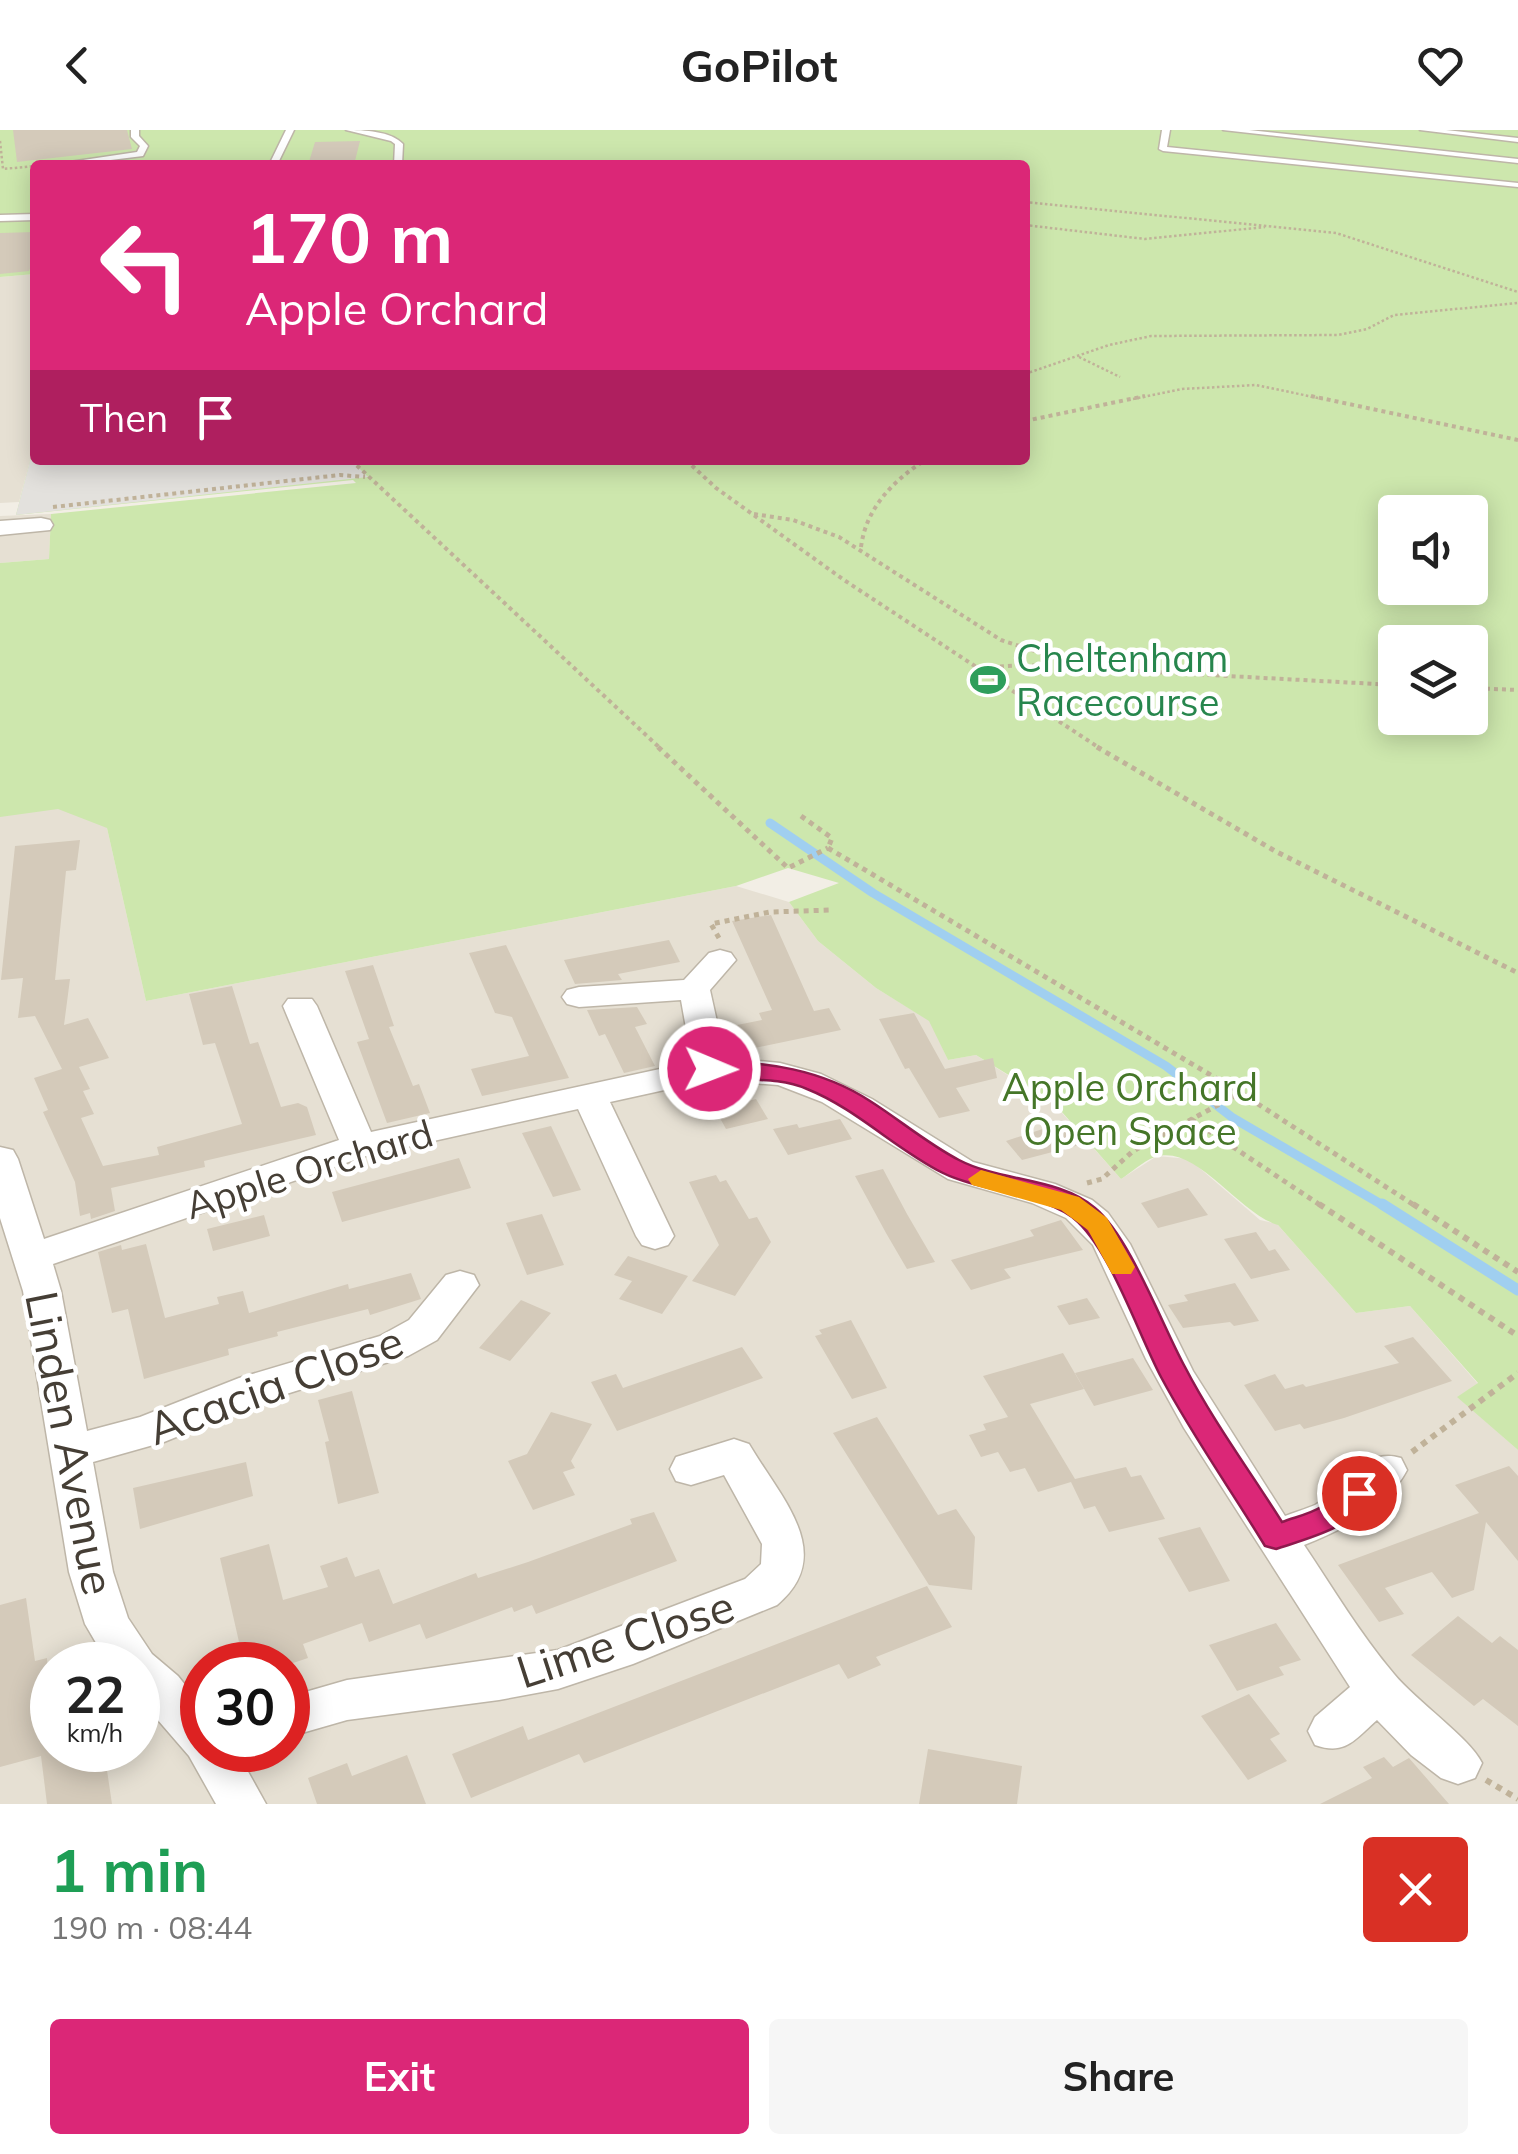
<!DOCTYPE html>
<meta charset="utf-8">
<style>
body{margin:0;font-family:Mulish,sans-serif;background:#f6f6f6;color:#222;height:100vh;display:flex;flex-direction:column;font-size:38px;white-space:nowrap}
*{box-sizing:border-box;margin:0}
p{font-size:32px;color:#767676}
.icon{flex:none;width:55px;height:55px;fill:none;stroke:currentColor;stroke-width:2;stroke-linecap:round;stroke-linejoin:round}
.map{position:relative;height:1674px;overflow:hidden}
.side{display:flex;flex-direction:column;background:#fff;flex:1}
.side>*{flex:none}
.top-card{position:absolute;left:30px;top:30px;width:1000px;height:305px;border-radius:10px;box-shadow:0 5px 25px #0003;background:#db2777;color:#fff;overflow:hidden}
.fabs{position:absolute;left:1378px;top:365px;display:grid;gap:20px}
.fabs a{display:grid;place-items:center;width:110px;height:110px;border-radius:10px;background:#fff;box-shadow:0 5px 25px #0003;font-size:50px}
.speed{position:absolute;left:30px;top:1512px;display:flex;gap:20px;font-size:50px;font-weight:700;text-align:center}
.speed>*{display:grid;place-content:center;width:130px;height:130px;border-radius:50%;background:#fff;box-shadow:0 5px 25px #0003;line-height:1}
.speed small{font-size:25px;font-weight:400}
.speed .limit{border:15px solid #d22;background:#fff;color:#111}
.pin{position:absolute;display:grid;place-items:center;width:85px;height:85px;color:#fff;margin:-42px;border:5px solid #fff;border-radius:50%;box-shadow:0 2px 10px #0007}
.me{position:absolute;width:110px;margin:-55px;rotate:91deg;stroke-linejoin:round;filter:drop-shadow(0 0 8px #0008)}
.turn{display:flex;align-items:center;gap:35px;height:210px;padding:0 50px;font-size:45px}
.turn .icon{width:130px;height:130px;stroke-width:2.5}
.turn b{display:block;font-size:70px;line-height:85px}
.then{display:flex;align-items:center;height:95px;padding:0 50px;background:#0003;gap:20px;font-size:38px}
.round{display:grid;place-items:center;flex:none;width:105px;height:105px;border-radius:10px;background:#f6f6f6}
.summary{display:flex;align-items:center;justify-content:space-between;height:170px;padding:0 50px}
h1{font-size:60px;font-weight:700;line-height:75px;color:#1e9e55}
.button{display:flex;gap:20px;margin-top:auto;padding:20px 50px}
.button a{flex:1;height:115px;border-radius:10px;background:#db2777;color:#fff;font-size:40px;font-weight:700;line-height:115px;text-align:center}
.button a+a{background:#f6f6f6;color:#222}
header{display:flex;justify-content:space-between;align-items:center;height:130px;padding:0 50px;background:#fff;font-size:45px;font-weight:700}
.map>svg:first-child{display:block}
.residential{fill:#e6e0d3;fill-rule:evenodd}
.green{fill:#cde7ad;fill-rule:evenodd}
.parking{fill:#e3e1dd}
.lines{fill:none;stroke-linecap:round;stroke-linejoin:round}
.stream-far1{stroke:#a0cff0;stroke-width:9}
.stream{stroke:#a0cff0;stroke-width:11}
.building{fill:#d4caba}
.lane-casing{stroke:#beb6a8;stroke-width:3}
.street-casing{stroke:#beb6a8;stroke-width:3}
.path-far3{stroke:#c0b299;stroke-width:2.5;stroke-dasharray:2.5 2.5;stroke-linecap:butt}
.path-far2{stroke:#c0b299;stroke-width:4;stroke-dasharray:4 4;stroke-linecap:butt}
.path-far1{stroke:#c0b299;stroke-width:5;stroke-dasharray:5 5;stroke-linecap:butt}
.path{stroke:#c0b299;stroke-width:6;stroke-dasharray:6 6;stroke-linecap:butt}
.lane{fill:#fff;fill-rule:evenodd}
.street{fill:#fff;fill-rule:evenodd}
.route{fill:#db2777;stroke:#8e194d;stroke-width:2.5}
.slow{fill:#f59e0b}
.labels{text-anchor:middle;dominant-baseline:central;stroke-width:9;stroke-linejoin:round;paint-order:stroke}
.leisure-label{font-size:38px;fill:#27864d;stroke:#fff;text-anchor:start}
.park-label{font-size:38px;fill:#457628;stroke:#fff}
.street-label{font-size:38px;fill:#453e35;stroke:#fff}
.near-street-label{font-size:45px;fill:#453e35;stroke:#fff}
</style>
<header><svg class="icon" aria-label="back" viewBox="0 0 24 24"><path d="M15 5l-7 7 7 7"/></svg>GoPilot<svg class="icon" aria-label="heart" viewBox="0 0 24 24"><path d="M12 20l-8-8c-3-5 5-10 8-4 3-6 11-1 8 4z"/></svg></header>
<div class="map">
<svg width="1518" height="1674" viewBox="0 0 1518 1674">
<rect width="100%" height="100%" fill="#f2eee5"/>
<path class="residential" d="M35,144V312L19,372L0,373V147Z
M51,384L49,429L0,433V386Z
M0,545L107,698L146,871L736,756L789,772L818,811L876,858L930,891L948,930L976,925L1054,974L1121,1049L1157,1026L1189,1029L1260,1090L1277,1094L1356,1183L1410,1176L1478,1254L1458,1267L1518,1320V1674H0ZM52,1535H138V1620H52ZM202,1535H288V1620H202Z"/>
<path class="green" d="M0,0H1518V1320L1457,1267L1478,1253L1410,1176L1356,1183L1278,1095C1238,1083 1196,1013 1155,1027C1143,1031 1131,1043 1121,1049L1054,973L976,925L948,930L929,891L876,858L818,811L789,772L839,753L788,738L736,756L146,871L107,698L58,679L0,687V433L49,429L51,384L356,353L353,350L16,385L35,312V330H1025V35H35V144L0,147ZM1395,382H1470V458H1395ZM1395,512H1470V588H1395Z"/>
<path class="parking" d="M35,312V330H351L368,347L16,385Z"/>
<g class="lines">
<path class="stream-far1" d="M770,693L873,763L1166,936L1233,988L1386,1077"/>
<path class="stream" d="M1382,1074L1518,1160"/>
</g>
<path class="building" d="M13,0H127L132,19L17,32Z
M360,11L354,35H308L315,12Z
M35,102V126L29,141L0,144V103Z
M80,710L76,740L66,741L55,850L70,849L64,895L88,888L109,928L79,937L90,959L83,961L94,984L81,988L103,1036L159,1025L157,1017L242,994L215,913L203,915L189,864L232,856L250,914L258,912L281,977L298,973L307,977L316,1005L204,1031L205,1037L111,1058L115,1081L91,1089L90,1083L80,1086L75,1052L43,982L48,980L34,948L62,939L35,886L18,888L23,848L1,850L15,716Z
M771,785L814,881L829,878L841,900L750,919L737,895L762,890L759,883L772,880L732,791Z
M669,810L680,832L618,844L622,850L575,854L564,830Z
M506,815L569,948L482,966L471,939L529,926L512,887L495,883L469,823Z
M373,835L394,896L389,897L413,956L419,954L430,983L387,993L357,912L369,909L345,841Z
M637,877L647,894L635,897L655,936L624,943L605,904L599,906L587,880Z
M914,883L945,939L993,928L997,948L956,958L970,981L939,988L909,938L905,939L879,889Z
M756,969L768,989L726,999L715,979Z
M840,989L852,1009L788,1025L773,999L797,994L799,998Z
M1064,992L1083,1014L1022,1030L1006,1011Z
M551,996L581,1060L553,1067L522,1003Z
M459,1028L471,1058L342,1092L332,1062Z
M883,1039L907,1084L935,1132L907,1139L886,1103L855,1046Z
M716,1045L720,1052L726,1050L749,1089L757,1087L771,1112L735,1166L692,1151L719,1115L689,1052Z
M1188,1058L1208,1085L1158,1098L1141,1073Z
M542,1084L564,1135L527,1145L506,1093Z
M264,1085L270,1106L213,1121L207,1099Z
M1061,1090L1083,1120L1004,1139L1011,1148L971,1160L951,1130L1034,1106L1030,1100Z
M1256,1102L1269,1121L1275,1119L1290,1140L1251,1149L1224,1109Z
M146,1114L165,1188L219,1174L217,1167L243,1161L249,1183L348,1154L349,1159L411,1143L421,1169L370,1185L368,1179L277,1202L278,1206L228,1219L229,1225L144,1249L128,1179L112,1183L98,1122L121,1115L122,1120Z
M628,1126L688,1146L662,1184L619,1169L632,1151L614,1145Z
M1235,1153L1259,1191L1234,1196L1230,1192L1183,1198L1168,1175L1188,1171L1184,1165Z
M1087,1168L1100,1188L1069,1195L1057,1176Z
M521,1170L551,1183L510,1231L479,1218Z
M851,1190L887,1258L852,1269L815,1206L822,1204L819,1200Z
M1413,1207L1452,1251L1344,1288L1304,1299L1300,1294L1275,1301L1244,1255L1275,1244L1285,1259L1303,1254L1306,1257L1399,1233L1384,1216Z
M742,1217L763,1248L617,1301L591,1252L616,1244L623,1258Z
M1063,1223L1084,1259L1030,1274L1075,1349L1126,1337L1131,1347L1141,1345L1165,1389L1109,1402L1095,1376L1084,1379L1071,1352L1038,1362L1025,1338L1010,1342L998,1322L981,1327L969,1305L986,1300L983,1294L1008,1287L983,1246Z
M1133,1228L1153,1260L1094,1276L1075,1243Z
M352,1261L379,1363L338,1374L325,1312L329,1311L318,1270Z
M551,1282L592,1294L571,1331L575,1338L563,1342L575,1365L533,1380L508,1331L527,1324Z
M877,1287L938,1385L956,1379L975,1407L972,1460L929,1455L833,1303Z
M246,1332L253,1366L140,1399L133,1358Z
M1509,1336L1518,1346V1431L1486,1392L1474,1460L1452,1468L1432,1442L1385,1458L1404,1484L1379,1492L1338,1435L1479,1383L1455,1355Z
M654,1382L677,1431L536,1484L532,1475L514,1482L512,1477L426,1509L420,1494L369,1512L362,1493L303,1514L308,1528L287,1535H238L232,1514L239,1512L220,1428L269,1414L283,1470L328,1457L320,1436L347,1427L355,1447L379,1439L393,1474L476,1443L478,1448L528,1432L632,1394L630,1389Z
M1200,1397L1230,1451L1189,1462L1158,1408Z
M927,1456L952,1497L876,1527L881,1535L848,1549L839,1534L584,1633L579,1624L471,1668L452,1624L523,1596L528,1610Z
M26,1468L35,1531L47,1528L52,1620H104L112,1674H47L41,1626L0,1637V1475Z
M1458,1486L1492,1513L1500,1506L1518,1520V1596L1483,1569L1474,1576L1411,1525Z
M1276,1493L1301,1530L1279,1537L1284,1545L1237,1561L1209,1515Z
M1249,1564L1280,1604L1270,1609L1287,1631L1248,1650L1201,1586Z
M928,1619L1022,1636L1017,1674H919Z
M407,1625L426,1674H317L308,1648L347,1633L352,1646Z
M1384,1627L1393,1637L1409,1628L1449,1674H1320L1372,1648L1363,1637Z"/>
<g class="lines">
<defs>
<path id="lane" d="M131,0H139V6L148,16L143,26L70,35L63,33L137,22L140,16L131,7Z
M286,0H294L277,35H269Z
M346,0C364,0 391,1 403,14L402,35H394L395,14L391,11Z
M1162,0H1170L1167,17L1518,53V57L1163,21L1159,19Z
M1223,0H1249L1518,29V33Z
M1420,0H1446L1518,8V12Z
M35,84V90L0,91V85Z"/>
<path id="street" d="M41,388L50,390L53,395L50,400L0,405V391Z
M720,820L731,823L736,830L710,860L725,928L780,933L821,944L872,969L973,1032L1055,1054L1092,1070L1108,1083L1130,1114L1193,1241L1285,1386C1295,1382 1306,1379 1315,1375C1345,1359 1363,1316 1401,1328L1407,1340C1387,1378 1342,1400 1304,1415C1333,1458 1360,1504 1394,1544C1416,1571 1470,1608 1482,1633L1475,1648L1458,1654L1441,1648L1411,1625L1377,1590C1355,1609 1346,1626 1315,1615L1308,1601L1315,1587L1350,1557L1184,1298L1146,1229L1093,1115L1066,1088L1032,1073L948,1049L822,972L778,955L710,950L610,972L674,1106L668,1115L655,1119L642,1115L636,1106L578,979L366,1026L53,1134L61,1161L87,1301L140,1287L239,1248L380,1206L409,1190L446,1145L460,1141L474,1145L479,1155L437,1210L408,1226L267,1270L164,1312L93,1332L113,1442L128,1488L152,1524L178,1546L202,1576V1620H236L266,1674H216L189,1626L138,1567V1535H109L85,1494L69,1442L23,1161L0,1088V1017L13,1020L18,1029L44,1109L339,1010L283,876L288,869H312L317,876L371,1002L692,932L681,870L579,877L567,874L562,867L567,860L579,857L684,850L709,823Z
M734,1309L749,1314C780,1367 838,1424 777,1475L633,1534L558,1559L499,1570L347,1590L288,1607V1567L347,1550L558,1520L745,1449L761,1434L762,1414L724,1345L691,1355L676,1351L670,1339L676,1327Z"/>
</defs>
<use href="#lane" class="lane-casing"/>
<use href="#street" class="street-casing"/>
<path class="path-far3" d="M0,11L3,39L35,36
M1025,72L1336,103L1518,162
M1025,95L1145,109L1265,97
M1079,227L1120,247
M1025,244L1109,215L1151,206L1338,205L1367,199L1394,185L1518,173
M1133,269L1182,259L1256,255L1323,269"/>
<path class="path-far2" d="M1311,266L1518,310
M1025,291L1145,266
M351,330L661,619
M686,330L716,358L844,450L1101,619
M53,377L340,345L365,347
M754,384L793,390L839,407L1001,510L1075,534
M861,417C866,378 893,351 925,330
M976,538L1024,535L1395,555
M1470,558L1518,560"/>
<path class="path-far1" d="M658,617L788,738L828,718
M1097,617L1275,721L1518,843
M801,686L832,708L828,718
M828,718L1241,963L1417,1077
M719,808L711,794L770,782L832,780
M1191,989L1323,1077
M1087,1053L1102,1049L1133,1021L1240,963"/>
<path class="path" d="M1319,1074L1518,1206
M1413,1074L1518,1142
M1412,1322L1518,1243
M1486,1650L1518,1669"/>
<use href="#lane" class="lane"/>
<use href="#street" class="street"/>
</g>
<path class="route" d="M710,931C767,932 821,939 870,971C900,990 928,1014 959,1030C1001,1052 1059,1047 1095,1078C1130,1107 1162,1195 1185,1237C1213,1291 1250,1341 1282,1392C1295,1387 1310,1384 1321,1377C1339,1367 1347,1347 1370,1355L1374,1363C1356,1397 1309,1408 1276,1419L1265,1416C1231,1360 1192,1305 1161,1247C1138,1203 1112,1125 1078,1092C1049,1064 981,1062 943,1043C895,1019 857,979 807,959C772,944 736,954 701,944L698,939Z"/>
<path class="slow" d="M981,1040L1079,1067L1107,1088L1135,1137L1131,1144H1112L1088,1100L1061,1080L972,1055L968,1049Z"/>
<defs>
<symbol id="stadium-bare" viewBox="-9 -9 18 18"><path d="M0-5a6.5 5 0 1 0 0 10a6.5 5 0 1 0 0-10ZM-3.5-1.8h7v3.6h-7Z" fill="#2e9e5b" stroke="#fff" stroke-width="2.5" paint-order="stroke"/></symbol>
</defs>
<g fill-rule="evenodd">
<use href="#stadium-bare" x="963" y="525" width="50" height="50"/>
</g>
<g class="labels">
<g class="leisure-label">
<text x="1016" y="528">Cheltenham<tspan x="1016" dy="44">Racecourse</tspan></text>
</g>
<g class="park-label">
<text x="1130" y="957">Apple Orchard<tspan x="1130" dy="44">Open Space</tspan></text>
</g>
<g class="street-label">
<text transform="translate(309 1039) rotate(-17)">Apple Orchard</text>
</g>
<g class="near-street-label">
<text transform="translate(275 1254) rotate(-20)">Acacia Close</text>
<text transform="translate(71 1313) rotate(79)">Linden Avenue</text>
<text transform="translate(625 1508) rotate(-18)">Lime Close</text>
</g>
</g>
</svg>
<div class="fabs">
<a><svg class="icon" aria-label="sound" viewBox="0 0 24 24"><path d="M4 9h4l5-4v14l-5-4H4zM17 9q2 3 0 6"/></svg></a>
<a><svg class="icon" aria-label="layers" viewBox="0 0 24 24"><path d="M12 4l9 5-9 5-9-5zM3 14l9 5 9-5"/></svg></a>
</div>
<div class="speed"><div>22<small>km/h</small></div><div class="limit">30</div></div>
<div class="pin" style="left:1359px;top:1363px;background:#d93025"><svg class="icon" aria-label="arrive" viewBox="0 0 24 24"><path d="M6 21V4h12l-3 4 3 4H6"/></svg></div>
<svg class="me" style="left:710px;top:939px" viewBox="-20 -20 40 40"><circle r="17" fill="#db2777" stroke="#fff" stroke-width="3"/><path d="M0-11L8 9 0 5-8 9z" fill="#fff"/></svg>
<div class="top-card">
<div class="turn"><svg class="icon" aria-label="left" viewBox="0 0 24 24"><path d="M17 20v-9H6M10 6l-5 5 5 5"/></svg><div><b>170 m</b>Apple Orchard</div></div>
<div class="then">Then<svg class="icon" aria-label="arrive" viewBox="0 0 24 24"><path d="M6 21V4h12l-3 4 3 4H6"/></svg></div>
</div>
</div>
<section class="side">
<div class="summary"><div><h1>1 min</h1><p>190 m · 08:44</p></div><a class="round" style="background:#d93025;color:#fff"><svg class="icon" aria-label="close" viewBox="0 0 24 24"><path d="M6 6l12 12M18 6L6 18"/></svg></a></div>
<div class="button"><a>Exit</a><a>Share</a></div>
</section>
